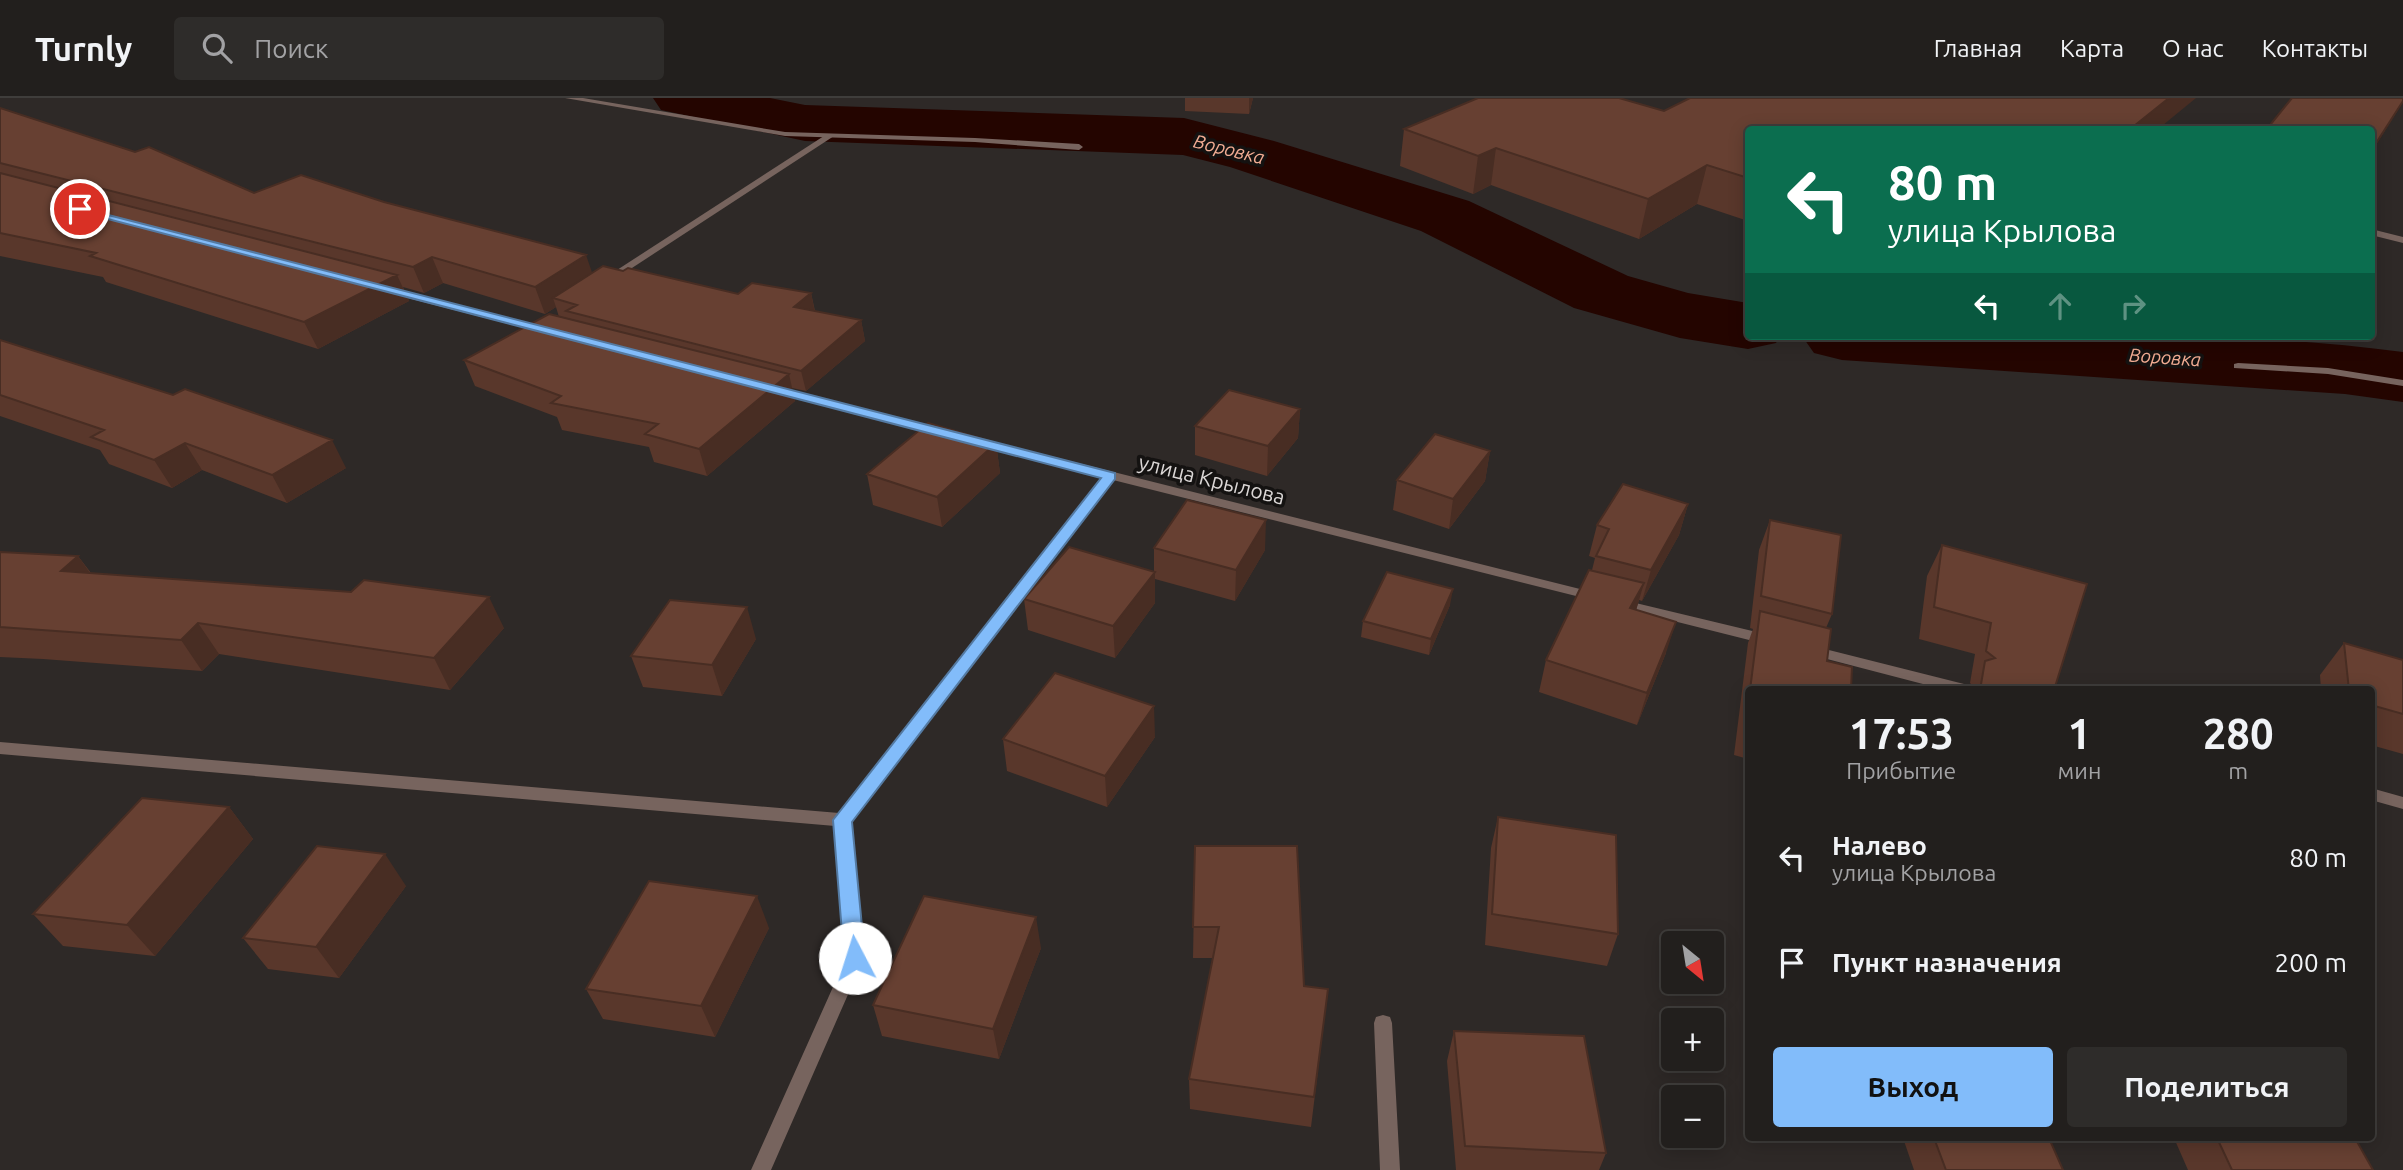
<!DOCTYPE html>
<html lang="ru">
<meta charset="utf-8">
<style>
body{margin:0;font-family:Ubuntu,sans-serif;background:#2e2c2a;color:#f1f3f6;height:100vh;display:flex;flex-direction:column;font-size:26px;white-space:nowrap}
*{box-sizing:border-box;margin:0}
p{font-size:23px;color:#a2a2a4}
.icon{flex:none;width:38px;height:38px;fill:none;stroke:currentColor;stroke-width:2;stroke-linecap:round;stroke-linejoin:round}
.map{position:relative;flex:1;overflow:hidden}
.panel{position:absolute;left:1745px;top:588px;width:630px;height:455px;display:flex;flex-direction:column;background:#221f1d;border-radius:7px;box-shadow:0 4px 18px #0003,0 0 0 2px #3f3d3b}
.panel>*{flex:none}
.hud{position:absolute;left:1745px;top:28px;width:630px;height:214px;border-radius:7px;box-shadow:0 4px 18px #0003,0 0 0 2px #3f3d3b;background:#0b6e4f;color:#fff;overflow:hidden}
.needle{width:46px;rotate:150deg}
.controls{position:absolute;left:1661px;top:833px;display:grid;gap:14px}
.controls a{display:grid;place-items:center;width:63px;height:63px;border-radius:7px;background:#221f1d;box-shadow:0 4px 18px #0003,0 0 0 2px #3f3d3b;font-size:35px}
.pin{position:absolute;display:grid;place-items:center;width:60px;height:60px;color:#fff;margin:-30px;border:4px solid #fff;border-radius:50%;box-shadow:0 2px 7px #0007}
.me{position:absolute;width:77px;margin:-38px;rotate:355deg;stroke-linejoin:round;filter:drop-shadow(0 0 5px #0008)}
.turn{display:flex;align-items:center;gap:24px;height:147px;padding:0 28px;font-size:32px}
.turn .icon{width:91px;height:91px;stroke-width:2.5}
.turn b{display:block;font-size:49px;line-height:60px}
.lanes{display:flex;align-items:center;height:66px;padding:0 28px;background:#0003;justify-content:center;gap:35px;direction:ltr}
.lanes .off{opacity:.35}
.eta{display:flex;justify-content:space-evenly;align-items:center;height:119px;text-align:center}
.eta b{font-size:42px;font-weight:600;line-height:49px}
.button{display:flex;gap:14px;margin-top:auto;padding:14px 28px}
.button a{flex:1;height:80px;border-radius:7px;background:#82bcfa;color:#111;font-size:28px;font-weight:600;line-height:80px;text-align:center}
.button a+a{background:#2e2c2a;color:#f1f3f6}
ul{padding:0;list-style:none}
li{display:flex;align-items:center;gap:21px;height:105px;padding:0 28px}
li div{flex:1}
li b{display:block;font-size:26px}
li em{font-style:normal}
header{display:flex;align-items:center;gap:42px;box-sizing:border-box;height:98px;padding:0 35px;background:#221f1d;border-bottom:2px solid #3f3d3b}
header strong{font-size:33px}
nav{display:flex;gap:38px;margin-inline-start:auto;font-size:24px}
.search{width:490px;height:63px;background:#2e2c2a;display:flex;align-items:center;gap:18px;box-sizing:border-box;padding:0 24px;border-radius:7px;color:#a2a2a4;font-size:26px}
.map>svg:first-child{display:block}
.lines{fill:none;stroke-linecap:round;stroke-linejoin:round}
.river{fill:#240500;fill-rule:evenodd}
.service{fill:#77645e;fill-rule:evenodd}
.minor{fill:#77645e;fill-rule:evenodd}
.wall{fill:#59372b}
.shaded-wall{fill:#482d23}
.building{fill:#674032;stroke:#482d23;stroke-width:2}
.route{fill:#82bcfa;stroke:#547aa2;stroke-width:2}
.labels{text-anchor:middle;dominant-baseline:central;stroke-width:7;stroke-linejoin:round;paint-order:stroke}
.far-water-label{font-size:19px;font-style:italic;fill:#f1ac93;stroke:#141211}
.street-label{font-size:21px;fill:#dbd7d6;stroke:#141211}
</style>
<header>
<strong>Turnly</strong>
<div class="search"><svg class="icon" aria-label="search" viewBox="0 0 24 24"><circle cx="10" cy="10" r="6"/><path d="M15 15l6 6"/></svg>Поиск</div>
<nav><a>Главная</a><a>Карта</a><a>О нас</a><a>Контакты</a></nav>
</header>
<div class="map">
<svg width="2403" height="1072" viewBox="0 0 2403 1072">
<rect width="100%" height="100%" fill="#2e2927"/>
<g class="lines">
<path class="river" d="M653,0H770L805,7L1184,20L1274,43L1469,103L1628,178L1688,195L1748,205V238H1780L1776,245L1748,251L1680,240L1574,210L1421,133L1230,69L1183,57L805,43L661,12Z
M1802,238C2002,238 2205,228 2403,254V304L2345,296L1842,262L1814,255Z"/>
<path class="service" d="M827,36L834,38L609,185L600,183Z"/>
<path class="minor" d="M565,0H583L785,34L975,40L1079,46L1083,49L1079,52L975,44L785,38Z
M2371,131L2403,139V145L2371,137Z
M388,189L548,230L549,232L544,235L384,194L383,192Z
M2238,265L2328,270L2403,282V288L2328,276L2234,270V266Z
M777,289L945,332L947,334L941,337L773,294V290Z
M978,340L1596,495L1603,499L1596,503L1113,382L851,723L864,860L771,1072H751L846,860L835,728L0,656V644L839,715L1103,379L974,346V342Z
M1619,501L1769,537L1776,542L1769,547L1614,508L1612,505L1614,502Z
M1809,547L1968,587L1975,592H1946L1804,555L1802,552Z
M2371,690L2403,699V711L2371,702Z
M1383,917L1390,919L1392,925L1400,1072H1380L1374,925L1376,919Z"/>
</g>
<path class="wall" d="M1185,0H1253L1249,16L1185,13Z
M0,10L254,95L592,175L623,173L738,196L811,195L815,213L861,222L865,243L806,293L792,290L795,303L707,378L654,364L649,349L562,332L557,319L475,288L464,262L559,219L556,209L545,216L443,185L424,195L403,189L409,203L318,251L106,184L103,179L0,158Z
M1664,13L1748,32V123L1697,106L1639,141L1491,87L1473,96L1400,68L1404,31Z
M0,242L346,370L287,405L202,372L172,390L109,366L100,352L0,318Z
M1300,311L1298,340L1267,378L1195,357V328Z
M996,345L1000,375L942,429L873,407L867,376Z
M1490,353L1485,383L1449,431L1393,412L1397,382Z
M1688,406L1679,437L1642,503L1639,502L1636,512L1666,555L1637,627L1539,594L1546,562L1592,472L1595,460L1589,458L1597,427Z
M1770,422L1832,516L1826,530L1827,563L1851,592H1748V661L1734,657L1748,545L1753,531L1750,530L1759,452Z
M1942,447L2054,592H1970L1972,587L1970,585L1975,556L1919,541L1927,478Z
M1154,450L1265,452L1235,503L1155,481V505L1115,560L1028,532L1024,501L1154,474Z
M0,454L78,458L91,475L504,530L450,592L219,556L202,573L43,561L0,559Z
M1450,507L1429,557L1361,539L1363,523Z
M756,541L722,598L643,589L631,558Z
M2344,545L2403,562V656L2371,647V592H2321L2320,577Z
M1155,639L1107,709L1007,673L1003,641Z
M229,709L253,741L155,858L63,848L33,816Z
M1498,719L1618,836L1607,868L1485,847L1491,750Z
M1195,748L1304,888L1328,891L1311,1029L1190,1011L1189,981L1213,860H1193Z
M406,788L339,880L268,871L243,840Z
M769,830L715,939L603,921L586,891Z
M1041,850L999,961L882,938L873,907Z
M1454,933L1606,1055L1599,1072H1456L1447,963Z
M1903,1040H2049L2063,1072H1914Z
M2174,1040H2355L2373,1072H2188Z"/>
<path class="shaded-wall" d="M1249,0H1253L1249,16Z
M2169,0H2196L2157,32H2129Z
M2403,3V4L2371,55V53Z
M1496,50L1491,87L1473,96L1478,58Z
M1707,67L1697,106L1639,141L1648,101Z
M586,157L595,183L553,200L556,209L545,216L535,189Z
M432,159L443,185L424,195L413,169Z
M397,177L409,203L318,251L304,224Z
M811,195L815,215L794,209Z
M861,222L865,243L806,293L801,273Z
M789,276L795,303L707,378L699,351Z
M1300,311L1298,340L1267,378L1268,348Z
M332,342L346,370L287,405L272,377Z
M185,345L202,372L172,390L154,362Z
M996,345L1000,375L942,429L937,399Z
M1490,353L1485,383L1449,431L1453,401Z
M1688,406L1679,437L1642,503L1651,472Z
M1266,422L1265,452L1235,503L1236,472Z
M78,458L100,489L61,473Z
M1155,474V505L1115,560L1113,528Z
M1644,485L1635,516L1630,510Z
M1453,491L1450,507L1429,557L1431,541Z
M489,499L504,530L450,592L434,560Z
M747,509L756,541L722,598L712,567Z
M1676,524L1666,555L1637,627L1647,595Z
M198,525L219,556L202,573L181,542Z
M1154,608L1155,639L1107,709L1105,678Z
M229,709L253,741L155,858L127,827Z
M385,756L406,788L339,880L316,849Z
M757,798L769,830L715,939L701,908Z
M1036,819L1041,850L999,961L993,931Z"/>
<path class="building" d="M1478,0H1619L1664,13L1690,0H2169L2129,32H1748V80L1707,67L1648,101L1496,50L1478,58L1404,31Z
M2292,0H2403V3L2371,53V32H2266Z
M0,10L135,54L149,49L254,95L301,77L384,104L586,157L535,189L432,159L413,169L0,65Z
M0,75L397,177L304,224L90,158L96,155L0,135Z
M603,168L623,173L628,170L738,196L752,185L811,195L794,209L861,222L801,273L566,213L577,207L553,200Z
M549,216L789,276L699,351L645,336L658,326L551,305L561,298L464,262Z
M0,242L173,297L185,291L332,342L272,377L185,345L154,362L91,339L104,332L0,297Z
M1229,292L1300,311L1268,348L1195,328Z
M928,325L996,345L937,399L867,376Z
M1435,336L1490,353L1453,401L1397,382Z
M1623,386L1688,406L1651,472L1596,458L1609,431L1597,427Z
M1187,402L1266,422L1236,472L1154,450Z
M1770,422L1841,437L1832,516L1761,498Z
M1942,447L2087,486L2054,592H1980L1985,563L1995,560L1986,553L1991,525L1934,509Z
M1069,449L1155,474L1113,528L1024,501Z
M0,454L78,458L61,473L351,494L364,482L489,499L434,560L198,525L181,542L0,529Z
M1589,472L1644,485L1630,510L1676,524L1647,595L1546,562Z
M1387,474L1453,491L1431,541L1363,523Z
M670,502L747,509L712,567L631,558Z
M1760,513L1831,531L1827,563L1852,569L1851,592H1750Z
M2344,545L2403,562V616L2371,607V592H2349Z
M1055,575L1154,608L1105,678L1003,641Z
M142,700L229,709L127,827L33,816Z
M1498,719L1616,737L1618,836L1492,816Z
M317,748L385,756L316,849L243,840Z
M1195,748H1297L1304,888L1328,891L1314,999L1189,981L1219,829H1193Z
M649,783L757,798L701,908L586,891Z
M924,798L1036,819L993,931L873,907Z
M1454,933L1584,938L1606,1055L1465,1048Z
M1934,1040H2049L2063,1072H1946Z
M2217,1040H2355L2373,1072H2232Z"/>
<path class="route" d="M77,109L1115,375V381L852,724L865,860L862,866L855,869L847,866L844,860L833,722L1101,380L77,113Z"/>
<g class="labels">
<g class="far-water-label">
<text transform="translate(1229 51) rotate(14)">Воровка</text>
<text transform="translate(2165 259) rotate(4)">Воровка</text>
</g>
<g class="street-label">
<text transform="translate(1212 381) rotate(14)">улица Крылова</text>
</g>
</g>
</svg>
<div class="controls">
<a><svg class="needle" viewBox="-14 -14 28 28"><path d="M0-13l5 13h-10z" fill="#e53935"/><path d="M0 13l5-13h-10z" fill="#a2a2a4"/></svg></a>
<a>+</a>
<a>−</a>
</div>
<div class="pin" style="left:80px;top:111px;background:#d93025"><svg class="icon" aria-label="arrive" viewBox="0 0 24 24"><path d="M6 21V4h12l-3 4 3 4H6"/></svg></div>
<svg class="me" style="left:855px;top:860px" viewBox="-20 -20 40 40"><circle r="19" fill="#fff"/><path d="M0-13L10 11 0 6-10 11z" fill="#82bcfa"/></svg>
<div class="hud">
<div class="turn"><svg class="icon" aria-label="left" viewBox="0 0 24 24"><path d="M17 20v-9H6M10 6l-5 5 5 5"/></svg><div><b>80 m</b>улица Крылова</div></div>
<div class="lanes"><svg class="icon" aria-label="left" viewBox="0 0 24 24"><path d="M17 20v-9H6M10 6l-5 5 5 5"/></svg><svg class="icon off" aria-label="ahead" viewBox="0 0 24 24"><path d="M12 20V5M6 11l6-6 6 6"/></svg><svg class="icon off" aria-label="right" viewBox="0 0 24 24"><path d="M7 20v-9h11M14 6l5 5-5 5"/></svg></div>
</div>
<section class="panel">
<div class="eta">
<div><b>17:53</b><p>Прибытие</p></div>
<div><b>1</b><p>мин</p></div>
<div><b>280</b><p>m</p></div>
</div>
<ul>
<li><svg class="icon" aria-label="left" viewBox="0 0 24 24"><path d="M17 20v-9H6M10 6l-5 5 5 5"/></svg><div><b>Налево</b><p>улица Крылова</p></div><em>80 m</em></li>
<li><svg class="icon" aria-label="arrive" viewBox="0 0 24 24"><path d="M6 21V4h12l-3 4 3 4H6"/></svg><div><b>Пункт назначения</b></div><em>200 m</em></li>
</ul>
<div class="button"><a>Выход</a><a>Поделиться</a></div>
</section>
</div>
